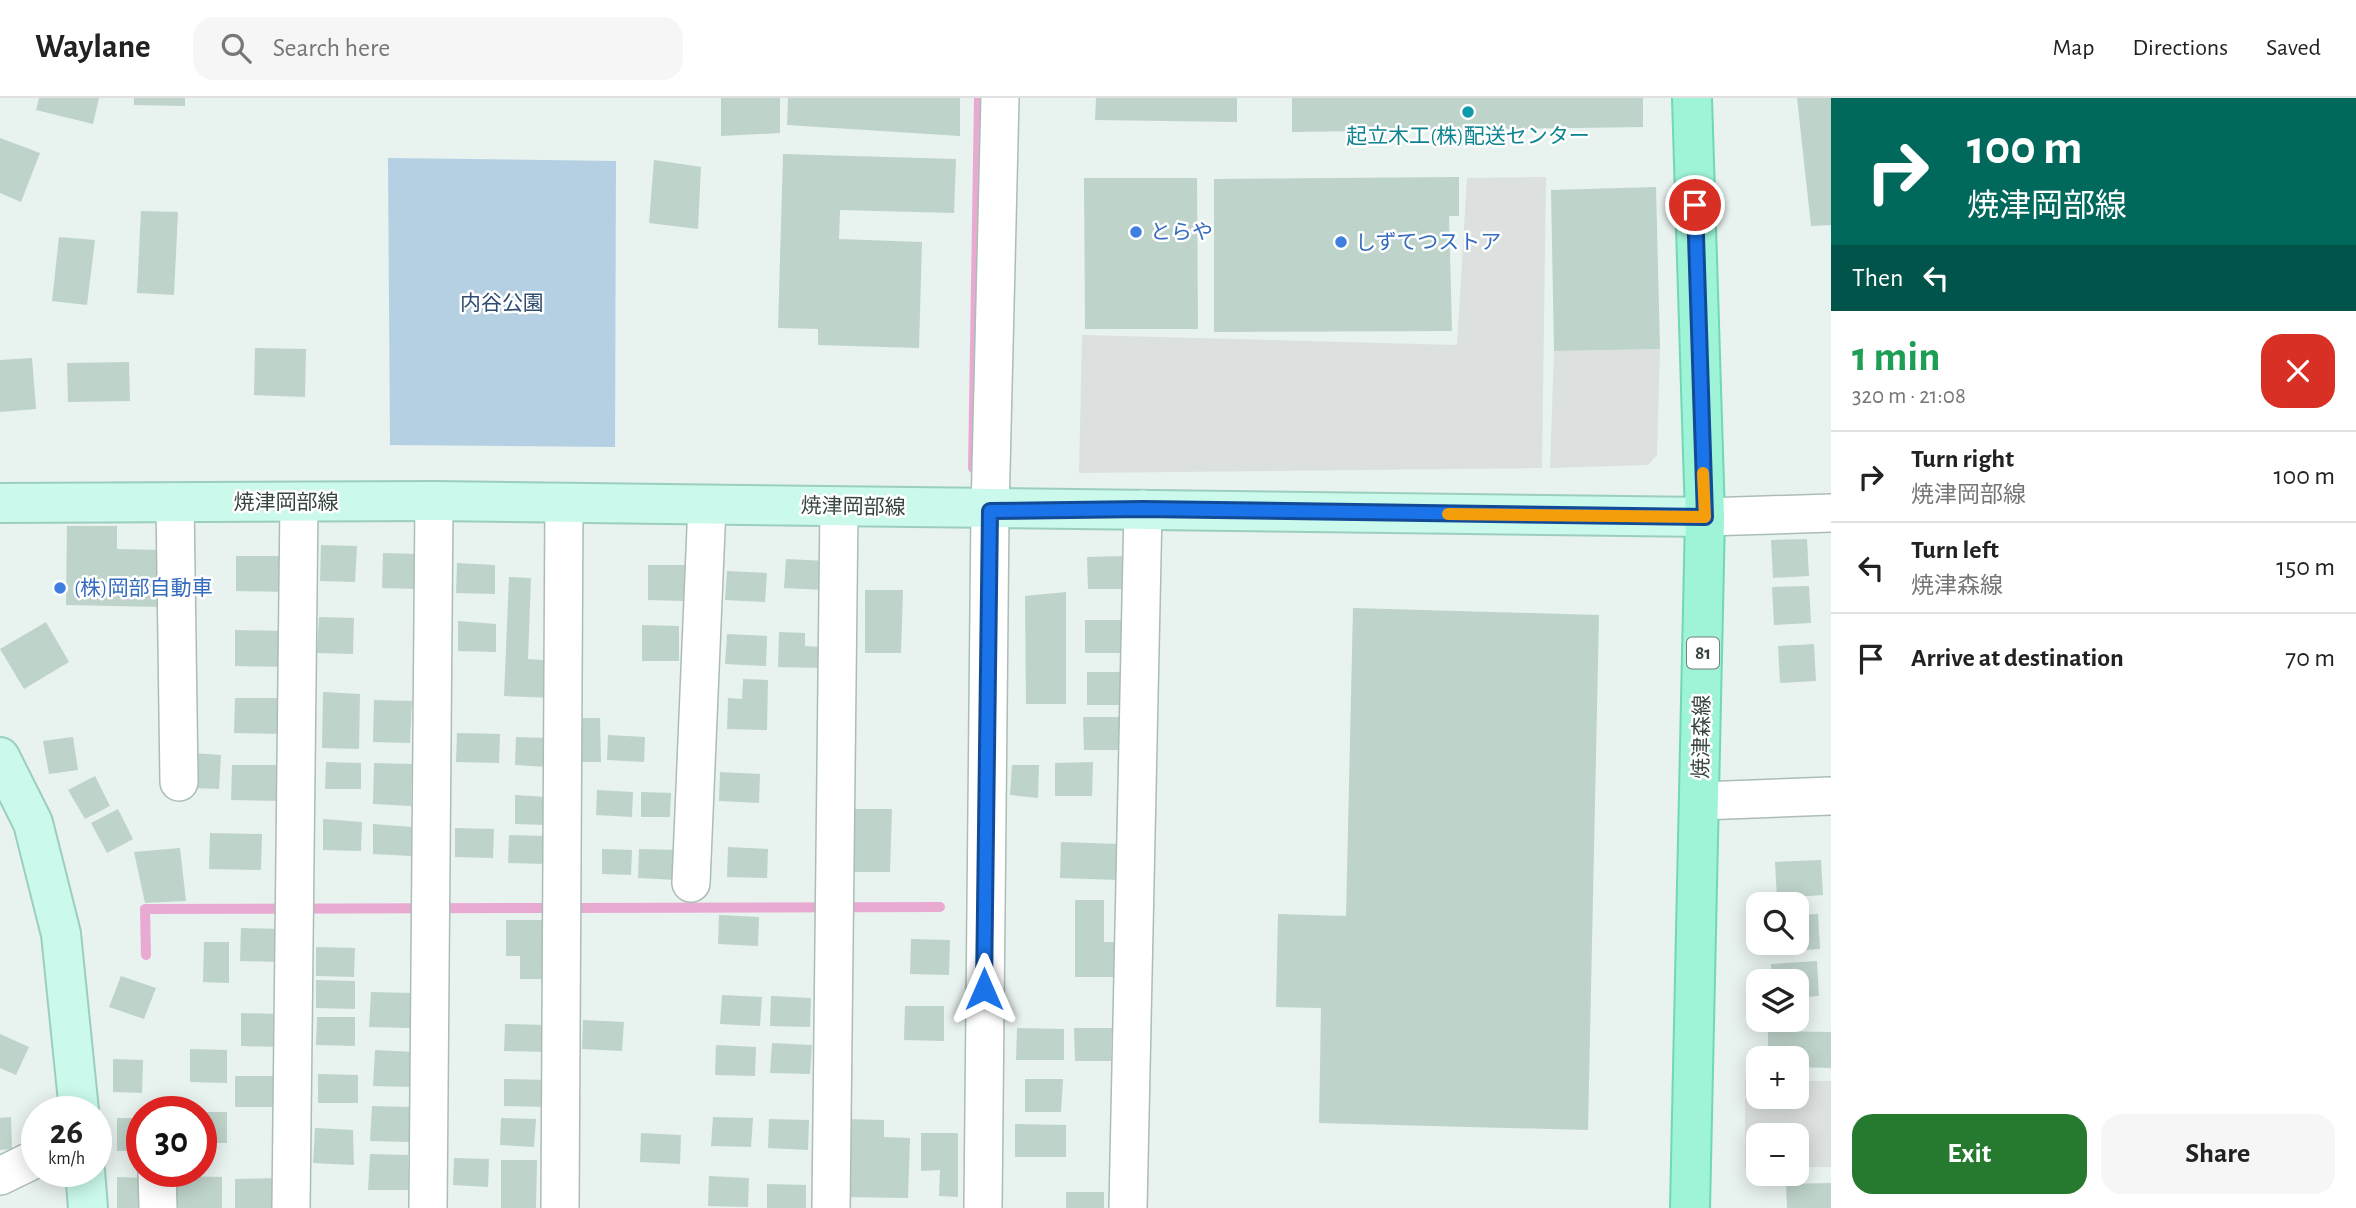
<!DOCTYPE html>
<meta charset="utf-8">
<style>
body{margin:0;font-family:"Alegreya Sans","Noto Sans JP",sans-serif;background:#f6f6f6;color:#222;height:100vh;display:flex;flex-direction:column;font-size:26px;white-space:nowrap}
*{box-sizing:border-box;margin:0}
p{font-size:23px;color:#767676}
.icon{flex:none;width:38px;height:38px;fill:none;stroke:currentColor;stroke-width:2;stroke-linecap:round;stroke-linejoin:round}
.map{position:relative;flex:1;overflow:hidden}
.drawer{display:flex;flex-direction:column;background:#fff;width:525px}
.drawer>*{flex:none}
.top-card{background:#00695c;color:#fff;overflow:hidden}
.controls{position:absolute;left:1746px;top:794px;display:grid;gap:14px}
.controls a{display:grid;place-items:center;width:63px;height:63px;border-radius:14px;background:#fff;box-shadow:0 4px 18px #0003;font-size:35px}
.speed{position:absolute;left:21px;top:998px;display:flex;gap:14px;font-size:35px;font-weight:700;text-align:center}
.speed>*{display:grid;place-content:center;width:91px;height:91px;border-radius:50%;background:#fff;box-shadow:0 4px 18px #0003;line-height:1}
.speed small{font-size:18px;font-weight:400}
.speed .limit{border:10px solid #d22;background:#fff;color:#111}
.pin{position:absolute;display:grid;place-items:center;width:60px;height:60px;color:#fff;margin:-30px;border:4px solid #fff;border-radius:50%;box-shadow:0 2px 7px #0007}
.me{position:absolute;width:77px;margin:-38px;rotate:0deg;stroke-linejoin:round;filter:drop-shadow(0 0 5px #0008)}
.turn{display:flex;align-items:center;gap:24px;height:147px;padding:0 21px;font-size:32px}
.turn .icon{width:91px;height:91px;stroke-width:2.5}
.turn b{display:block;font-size:49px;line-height:60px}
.then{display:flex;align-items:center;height:66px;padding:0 21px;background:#0003;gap:14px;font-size:26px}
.round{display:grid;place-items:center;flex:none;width:74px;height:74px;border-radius:21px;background:#f6f6f6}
.overview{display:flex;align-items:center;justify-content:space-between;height:119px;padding:0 21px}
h1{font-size:42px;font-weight:600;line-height:52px;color:#1e9e55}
.cta{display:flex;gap:14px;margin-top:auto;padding:14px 21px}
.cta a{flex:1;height:80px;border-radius:21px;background:#267a30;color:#fff;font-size:28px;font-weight:600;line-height:80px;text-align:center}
.cta a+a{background:#f6f6f6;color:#222}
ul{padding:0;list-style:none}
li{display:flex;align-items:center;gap:21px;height:91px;padding:0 21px;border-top:2px solid #e0e0e0}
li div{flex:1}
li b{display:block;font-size:26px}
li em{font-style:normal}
header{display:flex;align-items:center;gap:42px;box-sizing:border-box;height:98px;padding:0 35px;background:#fff;border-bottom:2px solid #e0e0e0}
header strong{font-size:33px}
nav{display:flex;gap:38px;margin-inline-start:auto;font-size:24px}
.search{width:490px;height:63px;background:#f6f6f6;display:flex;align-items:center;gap:18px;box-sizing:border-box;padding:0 24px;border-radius:21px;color:#767676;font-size:26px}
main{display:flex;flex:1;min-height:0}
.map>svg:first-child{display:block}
.green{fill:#b5d0e3}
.parking{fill:#dce1df}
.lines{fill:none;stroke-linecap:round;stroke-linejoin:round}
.stream{stroke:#e9aad2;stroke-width:10}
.building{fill:#bed3ca}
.street-casing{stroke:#abbdb6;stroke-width:40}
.secondary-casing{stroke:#9ccebf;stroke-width:42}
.primary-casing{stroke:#70d8b4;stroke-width:42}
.street{stroke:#fff;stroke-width:37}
.secondary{stroke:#cbf9ec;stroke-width:38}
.primary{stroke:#9ff4d8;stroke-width:38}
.route-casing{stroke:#114b97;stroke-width:18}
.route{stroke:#1a73e8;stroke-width:12}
.slow{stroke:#f59e0b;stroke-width:12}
.culture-dot{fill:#0f9aa8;stroke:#fff;stroke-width:2.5}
.shop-dot{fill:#3f7fe0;stroke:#fff;stroke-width:2.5}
.labels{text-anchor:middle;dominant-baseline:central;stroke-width:5;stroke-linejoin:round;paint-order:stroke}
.shield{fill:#fff;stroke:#737d79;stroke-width:2}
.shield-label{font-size:19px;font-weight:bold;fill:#37453f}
.culture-label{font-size:21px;fill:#0d838f;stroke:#fff}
.shop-label{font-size:21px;fill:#366cbe;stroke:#fff;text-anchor:start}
.park-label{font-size:21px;fill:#304c71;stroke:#fff}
.street-label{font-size:21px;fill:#37453f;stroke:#fff}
</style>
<header>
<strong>Waylane</strong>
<div class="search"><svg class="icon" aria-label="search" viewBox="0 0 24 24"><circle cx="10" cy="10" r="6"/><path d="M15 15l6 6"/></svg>Search here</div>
<nav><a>Map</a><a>Directions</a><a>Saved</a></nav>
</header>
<main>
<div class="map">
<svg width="1831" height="1110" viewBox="0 0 1831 1110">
<rect width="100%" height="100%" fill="#e8f2ef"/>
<path class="green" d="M388,60L616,63L615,349L390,347Z"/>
<path class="parking" d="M1546,79L1542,370L1079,375L1082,237L1457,247L1467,80Z
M1660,251L1657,357L1648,367L1550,370L1554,253Z
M1745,983H1759V999H1797V983H1831V1069H1797V1038H1759V1069H1745Z"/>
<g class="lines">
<path class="stream" d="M973,370L979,0
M570,810L940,809
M146,857L145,811L555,810"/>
</g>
<path class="building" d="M39,0H99L93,26L36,12Z
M134,0H185V8L134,7Z
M721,0H780V35L721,38Z
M788,0H960V38L787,27Z
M1096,0H1237V24L1095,22Z
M1292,0H1643V29L1292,34Z
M1797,0H1831V127L1811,128Z
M0,40L40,55L21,104L0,95Z
M783,56L956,61L954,115L840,112L839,141L922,144L919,250L818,247V231L778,230Z
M654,62L701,69L698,131L649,125Z
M1459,79V118H1449L1452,233L1214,234V81Z
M1084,80H1197L1198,231H1085Z
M1656,89L1660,251L1554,253L1551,92Z
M141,113L178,114L174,197L137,195Z
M59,139L95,142L87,207L52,203Z
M255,250L306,251L305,299L254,297Z
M32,260L36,311L0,314V262Z
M129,264L130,303L68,304L67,265Z
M67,428H117V451L163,452L162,509L66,507Z
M1807,441L1809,478L1773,480L1771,442Z
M321,447L357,448L355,484L320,483Z
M383,455L418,456L417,491L382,490Z
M236,458H288V494L236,493Z
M1125,458L1124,491H1088L1087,459Z
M786,461L826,463L824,492L784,490Z
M457,465L495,467V496L456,495Z
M648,467H685L684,503L648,502Z
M727,473L767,475L765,504L725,502Z
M509,479L531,480L528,561L556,563L555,600L504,598Z
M1809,488L1811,525L1774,527L1772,489Z
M865,492H903L901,555H865Z
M1066,494V606H1026L1025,498Z
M1353,510L1599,517L1588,1032L1319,1025L1321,910L1276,909L1278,816L1346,818Z
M319,519L354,520L353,556L317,555Z
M1085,522H1122L1121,555H1085Z
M458,523L496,526V554L458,553Z
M46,524L69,564L24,591L0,551Z
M642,527L679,528V563H642Z
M235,532L287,533V569L235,568Z
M779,534L805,535V548L821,549V570L778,569Z
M727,536L767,538L766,568L725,566Z
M1814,546L1816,583L1780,585L1778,548Z
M1087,574H1125L1124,607H1087Z
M743,581L768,582L767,632L727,631L728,600L742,601Z
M323,594L360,596L359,651L322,650Z
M235,600H286V636L234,635Z
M374,602L412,603L410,645L373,644Z
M1083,619H1121L1120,652H1084Z
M578,620H600L601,664H579Z
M457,635L500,636L499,665L456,664Z
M608,637L645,639L644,664L607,662Z
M73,639L78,672L49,676L43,643Z
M516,639L547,640L546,669L515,667Z
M192,655L221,657L219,691L191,690Z
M326,664L361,665V691H325Z
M1093,664L1092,698H1055V665Z
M374,665L412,666L411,708L373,706Z
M232,667H284V703L231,702Z
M1012,667H1039L1038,700L1010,697Z
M720,674L760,676L759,705L719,703Z
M95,678L110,708L85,721L68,692Z
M597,692L633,694L632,719L596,717Z
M641,694L671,695L670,719H641Z
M515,697L546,699V727L515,726Z
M118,711L133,741L107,755L91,725Z
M854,711H892L890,774H854Z
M323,721L362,724L361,753L323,752Z
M373,726L412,729L411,758L373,756Z
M455,730L494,731L493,760L455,759Z
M210,735L262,736L261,772L209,771Z
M509,737L547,738V766L508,765Z
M1061,744L1120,746L1118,782L1060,780Z
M728,749L768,751L767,780L727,779Z
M180,750L186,803L145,805L134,754Z
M602,751L632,752L631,777L602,776Z
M639,751L679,752L678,782L638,780Z
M1821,762L1823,797L1777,800L1775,764Z
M1075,802H1104V844H1120V879H1075Z
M1818,816L1820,851L1774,854L1773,845H1797V817Z
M719,817L759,819L758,848L718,846Z
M506,822H548V881H520V858H506Z
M241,830L278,831V864L240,863Z
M911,841L950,842L949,877L910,876Z
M204,844H229V885L203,884Z
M316,849L355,850L354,879L316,878Z
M1817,863L1819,898L1797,900V884H1772L1771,866Z
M121,878L156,890L144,921L109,909Z
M316,882L355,883V911L316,910Z
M371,894L410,895V930L369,929Z
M722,897L762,899L760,928L720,926Z
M771,898L811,900L810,929L770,928Z
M905,908H944V943L904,942Z
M241,915L278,916V949L241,948Z
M317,919H355V948L316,947Z
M583,922L624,924L622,953L582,951Z
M505,926L547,927L546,954L504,953Z
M1017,930L1064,931V962H1016Z
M1074,930H1112L1111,963H1075Z
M1768,933L1831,934V970L1797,969V961H1768Z
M0,936L29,949L16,977L0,970Z
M772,945L812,947L810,976L770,975Z
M716,947L756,949L755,978L715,977Z
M190,951L227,952V985L190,984Z
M375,952L414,954L415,989L373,988Z
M113,961L143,962L142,995L113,994Z
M318,976L358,977V1005H318Z
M235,978H280V1009H235Z
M504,981L546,982L545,1009L504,1008Z
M1025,981H1063L1061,1014H1025Z
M372,1008L411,1009V1044L370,1043Z
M201,1014H227V1045H201Z
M11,1019L12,1051L0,1052V1020Z
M713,1019L753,1020L751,1049L711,1048Z
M117,1020H142V1053H117Z
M501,1020L536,1021L534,1049L500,1047Z
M769,1021L809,1022L808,1052L768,1050Z
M844,1021L884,1022V1039L910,1040L908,1100L843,1099Z
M1015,1026L1066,1027V1059H1015Z
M315,1030L353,1032L354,1067L313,1065Z
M641,1035L681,1037L680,1066L640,1064Z
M921,1035H958V1099L939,1098L940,1072L921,1073Z
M370,1056L408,1057L409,1092H368Z
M454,1060L489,1061L488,1089L453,1087Z
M501,1062H537L536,1110H501Z
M176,1078L222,1079V1110H176Z
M709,1078L749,1080L748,1109L708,1108Z
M117,1079L147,1080L146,1110H117Z
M281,1080V1110H235V1081Z
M1831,1085V1110H1787L1786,1086Z
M767,1086L806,1087V1110H767Z
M1066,1094H1104V1110H1066Z"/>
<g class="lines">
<defs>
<path id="street" d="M175,404L179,684
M1705,419L1831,415
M1701,703L1831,698
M691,785L707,407
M157,1073L158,1110
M0,1078L37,1060
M291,1110L299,404
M428,1110L434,403
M560,1110L564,406
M831,1110L839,408
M983,1110L990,413L1000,0
M1128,1110L1143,411"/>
<path id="secondary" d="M0,405L434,403L1705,419
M0,659L33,725L61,836L79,1013
M85,1073L88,1110"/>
<path id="primary" d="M1690,1110L1705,419L1692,0"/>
</defs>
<use href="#street" class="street-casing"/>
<use href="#secondary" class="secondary-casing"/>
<use href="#primary" class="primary-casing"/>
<use href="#street" class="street"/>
<use href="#secondary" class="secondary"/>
<use href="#primary" class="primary"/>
</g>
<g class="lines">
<defs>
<path id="route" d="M984,891L990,413L1143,411L1705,419L1695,107"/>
</defs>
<use href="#route" class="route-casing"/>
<use href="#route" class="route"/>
<path class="slow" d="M1448,416L1705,419L1703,375"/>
</g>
<circle class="culture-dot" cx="1468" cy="14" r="7"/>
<g class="shop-dot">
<circle cx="1136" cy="134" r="7"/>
<circle cx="1341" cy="144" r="7"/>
<circle cx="60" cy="490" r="7"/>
</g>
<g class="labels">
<rect class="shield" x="1687" y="539.5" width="32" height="31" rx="5"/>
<g class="shield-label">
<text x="1703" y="555">81</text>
</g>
<g class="culture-label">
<text x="1468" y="38">起立木工(株)配送センター</text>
</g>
<g class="shop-label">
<text x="1150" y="134">とらや</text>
<text x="1355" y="144">しずてつストア</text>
<text x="74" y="490">(株)岡部自動車</text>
</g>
<g class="park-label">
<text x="502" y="205">内谷公園</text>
</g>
<g class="street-label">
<text x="286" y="404">焼津岡部線</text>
<text transform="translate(853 409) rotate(1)">焼津岡部線</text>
<text transform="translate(1702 639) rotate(-89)">焼津森線</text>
</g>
</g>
</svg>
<div class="controls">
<a><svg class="icon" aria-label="search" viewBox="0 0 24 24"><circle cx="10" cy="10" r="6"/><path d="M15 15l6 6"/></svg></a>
<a><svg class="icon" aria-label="layers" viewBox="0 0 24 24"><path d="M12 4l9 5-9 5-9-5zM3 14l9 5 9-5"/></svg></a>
<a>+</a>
<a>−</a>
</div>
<div class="speed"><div>26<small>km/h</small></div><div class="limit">30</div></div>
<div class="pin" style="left:1695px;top:107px;background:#d93025"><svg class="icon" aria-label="arrive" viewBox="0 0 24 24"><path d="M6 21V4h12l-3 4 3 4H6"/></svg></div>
<svg class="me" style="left:984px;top:891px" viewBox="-20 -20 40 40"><path d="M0-17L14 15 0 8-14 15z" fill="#1a73e8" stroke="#fff" stroke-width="4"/></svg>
</div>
<section class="drawer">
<div class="top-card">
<div class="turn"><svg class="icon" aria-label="right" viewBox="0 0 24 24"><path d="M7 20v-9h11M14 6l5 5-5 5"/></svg><div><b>100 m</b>焼津岡部線</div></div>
<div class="then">Then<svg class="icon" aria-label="left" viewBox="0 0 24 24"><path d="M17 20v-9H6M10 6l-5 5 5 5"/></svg></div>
</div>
<div class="overview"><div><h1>1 min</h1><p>320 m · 21:08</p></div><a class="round" style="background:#d93025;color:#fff"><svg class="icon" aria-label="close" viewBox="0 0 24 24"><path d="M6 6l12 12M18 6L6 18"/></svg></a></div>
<ul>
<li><svg class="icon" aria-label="right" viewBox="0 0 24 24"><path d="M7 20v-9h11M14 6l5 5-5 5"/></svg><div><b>Turn right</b><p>焼津岡部線</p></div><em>100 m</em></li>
<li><svg class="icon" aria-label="left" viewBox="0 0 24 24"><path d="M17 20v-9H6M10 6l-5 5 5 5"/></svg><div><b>Turn left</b><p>焼津森線</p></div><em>150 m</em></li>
<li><svg class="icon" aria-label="arrive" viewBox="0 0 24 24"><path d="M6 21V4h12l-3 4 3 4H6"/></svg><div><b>Arrive at destination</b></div><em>70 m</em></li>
</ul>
<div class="cta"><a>Exit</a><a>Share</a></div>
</section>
</main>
